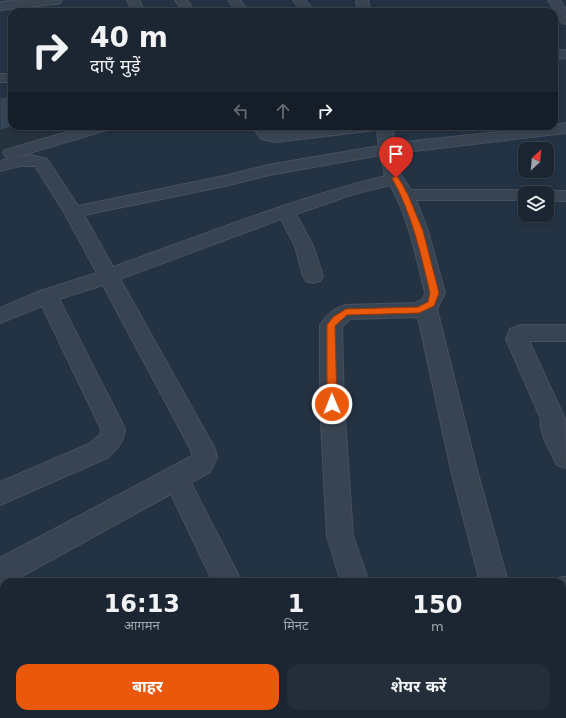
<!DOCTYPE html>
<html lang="hi">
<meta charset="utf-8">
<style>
body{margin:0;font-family:"DejaVu Sans","Noto Sans Devanagari",sans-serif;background:#242e3a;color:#f1f3f6;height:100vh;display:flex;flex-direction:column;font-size:15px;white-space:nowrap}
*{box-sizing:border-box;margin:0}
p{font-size:13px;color:#a0a5ac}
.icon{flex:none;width:22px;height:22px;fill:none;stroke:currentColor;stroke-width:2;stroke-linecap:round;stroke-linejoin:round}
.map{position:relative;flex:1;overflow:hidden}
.panel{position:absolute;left:0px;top:578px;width:566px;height:140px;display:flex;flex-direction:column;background:#1b2632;border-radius:12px 12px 0 0;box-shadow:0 2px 6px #0003,0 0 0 1px #39434d}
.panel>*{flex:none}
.top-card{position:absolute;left:8px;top:8px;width:550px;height:122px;border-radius:12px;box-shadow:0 2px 6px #0003,0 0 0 1px #39434d;background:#1b2632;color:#f1f3f6;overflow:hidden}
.needle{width:26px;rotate:26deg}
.tools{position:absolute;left:518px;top:142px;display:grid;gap:8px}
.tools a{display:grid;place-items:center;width:36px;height:36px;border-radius:8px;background:#1b2632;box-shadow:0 2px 6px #0003,0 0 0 1px #39434d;font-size:20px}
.pin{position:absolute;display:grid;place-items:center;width:34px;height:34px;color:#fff;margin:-41px -17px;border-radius:50% 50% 50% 0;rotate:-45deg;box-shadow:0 0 4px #0007}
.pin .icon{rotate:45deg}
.me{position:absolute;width:44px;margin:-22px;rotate:359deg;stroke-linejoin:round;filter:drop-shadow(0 0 3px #0008)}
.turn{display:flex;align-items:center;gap:14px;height:84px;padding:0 16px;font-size:18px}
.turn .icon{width:52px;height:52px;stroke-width:2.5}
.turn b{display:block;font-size:28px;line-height:34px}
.lanes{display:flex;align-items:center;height:38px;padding:0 16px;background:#0003;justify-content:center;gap:20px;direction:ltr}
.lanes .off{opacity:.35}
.eta{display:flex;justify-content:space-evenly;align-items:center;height:68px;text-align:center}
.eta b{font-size:24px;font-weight:700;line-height:28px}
.primary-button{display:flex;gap:8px;margin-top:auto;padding:8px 16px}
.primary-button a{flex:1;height:46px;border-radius:12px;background:#ea580c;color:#fff;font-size:16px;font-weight:700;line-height:46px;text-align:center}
.primary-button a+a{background:#242e3a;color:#f1f3f6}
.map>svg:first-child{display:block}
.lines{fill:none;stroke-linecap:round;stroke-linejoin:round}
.minor-casing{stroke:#46505f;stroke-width:2}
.minor{fill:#394452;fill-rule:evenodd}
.shaded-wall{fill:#26323e}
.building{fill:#364759;stroke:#26323e}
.route{fill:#ea580c;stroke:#983908}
</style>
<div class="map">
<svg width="566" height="718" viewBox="0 0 566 718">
<rect width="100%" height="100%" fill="#243343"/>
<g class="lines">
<defs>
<path id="minor" d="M22,0H62L60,3L56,4L0,10V2Z
M127,0H139L145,12H133Z
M175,0H187L195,12H183Z
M228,0H240L249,12H237Z
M293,0H305L315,12H302Z
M356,0H368L370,12H358Z
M548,0H560L566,10V24L562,23Z
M566,50V58L554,59V51Z
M0,74H12V82H0Z
M566,123V133L397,153L400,173L411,190H525L532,193H525V200H416L428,231L445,293L437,309L477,470L508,582H480L451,470L418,317L350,319L342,327L344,404L353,536L369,582H341L327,536L320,404V325C326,316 335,308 345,305L415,303L423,299L425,293C416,256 409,218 390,185L354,194L296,214L313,246L323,276L320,281L313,283L306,281L303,276L295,246L281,219L120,279L215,449L217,457L210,472L191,483L242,582H213L171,494L11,582H4V585L0,586V558L192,456L191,450L103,285L59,299L125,429C124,442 116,450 107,458L0,505V482L89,444L100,435L101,429L42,306L0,323V308L40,291L97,273L64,212L35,166H20L0,171V161L11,158L5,156L3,153L5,150L87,126H112L110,129L16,157L31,155L47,159L78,206L224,176L268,165L379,146L377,130L275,142L262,139L251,126H268L275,132L332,126H392L395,143L554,126V125ZM381,155L385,176C292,199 203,235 113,267L84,215L225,186L269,175Z
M547,191H566V201H547V193H540Z
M521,325H566V341H529L565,419L566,468L557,465C551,452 539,434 541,419L506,339L510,329Z
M562,577H566V605H562V582H552Z
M278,714H310L312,718H280Z
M355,714H387L386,718H354Z"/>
</defs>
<use href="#minor" class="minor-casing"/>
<use href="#minor" class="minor"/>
</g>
<path class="shaded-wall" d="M16,126H83L0,150V130Z"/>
<path class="building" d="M12,95V126H16L0,130V98Z"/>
<path class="route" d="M396,176L398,177L408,195L423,231L439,293L434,306L419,313L347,315L335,326L337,404L335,406H329L327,404V325L333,317L346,309L418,307L428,302L430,293C421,254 412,214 392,178Z"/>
</svg>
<div class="tools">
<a><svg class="needle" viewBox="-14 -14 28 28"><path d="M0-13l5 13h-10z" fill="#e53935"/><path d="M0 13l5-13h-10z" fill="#a0a5ac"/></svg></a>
<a><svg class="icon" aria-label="layers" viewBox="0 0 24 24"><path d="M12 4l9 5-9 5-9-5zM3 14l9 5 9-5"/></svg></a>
</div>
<div class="pin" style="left:396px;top:178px;background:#d93025"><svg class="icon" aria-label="arrive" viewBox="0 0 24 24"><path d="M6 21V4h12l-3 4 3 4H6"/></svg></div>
<svg class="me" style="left:332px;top:404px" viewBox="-20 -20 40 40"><circle r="17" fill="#ea580c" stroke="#fff" stroke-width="3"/><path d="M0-11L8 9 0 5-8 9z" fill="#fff"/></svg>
<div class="top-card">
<div class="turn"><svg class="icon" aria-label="right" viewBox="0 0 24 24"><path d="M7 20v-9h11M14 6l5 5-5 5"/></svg><div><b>40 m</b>दाएँ मुड़ें</div></div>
<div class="lanes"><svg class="icon off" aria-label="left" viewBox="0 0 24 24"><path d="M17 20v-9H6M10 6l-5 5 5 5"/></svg><svg class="icon off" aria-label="ahead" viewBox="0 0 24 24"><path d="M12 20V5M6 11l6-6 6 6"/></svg><svg class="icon" aria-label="right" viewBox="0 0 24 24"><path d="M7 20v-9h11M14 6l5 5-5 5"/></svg></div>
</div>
<section class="panel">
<div class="eta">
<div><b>16:13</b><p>आगमन</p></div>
<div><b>1</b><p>मिनट</p></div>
<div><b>150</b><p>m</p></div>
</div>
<div class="primary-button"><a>बाहर</a><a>शेयर करें</a></div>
</section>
</div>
